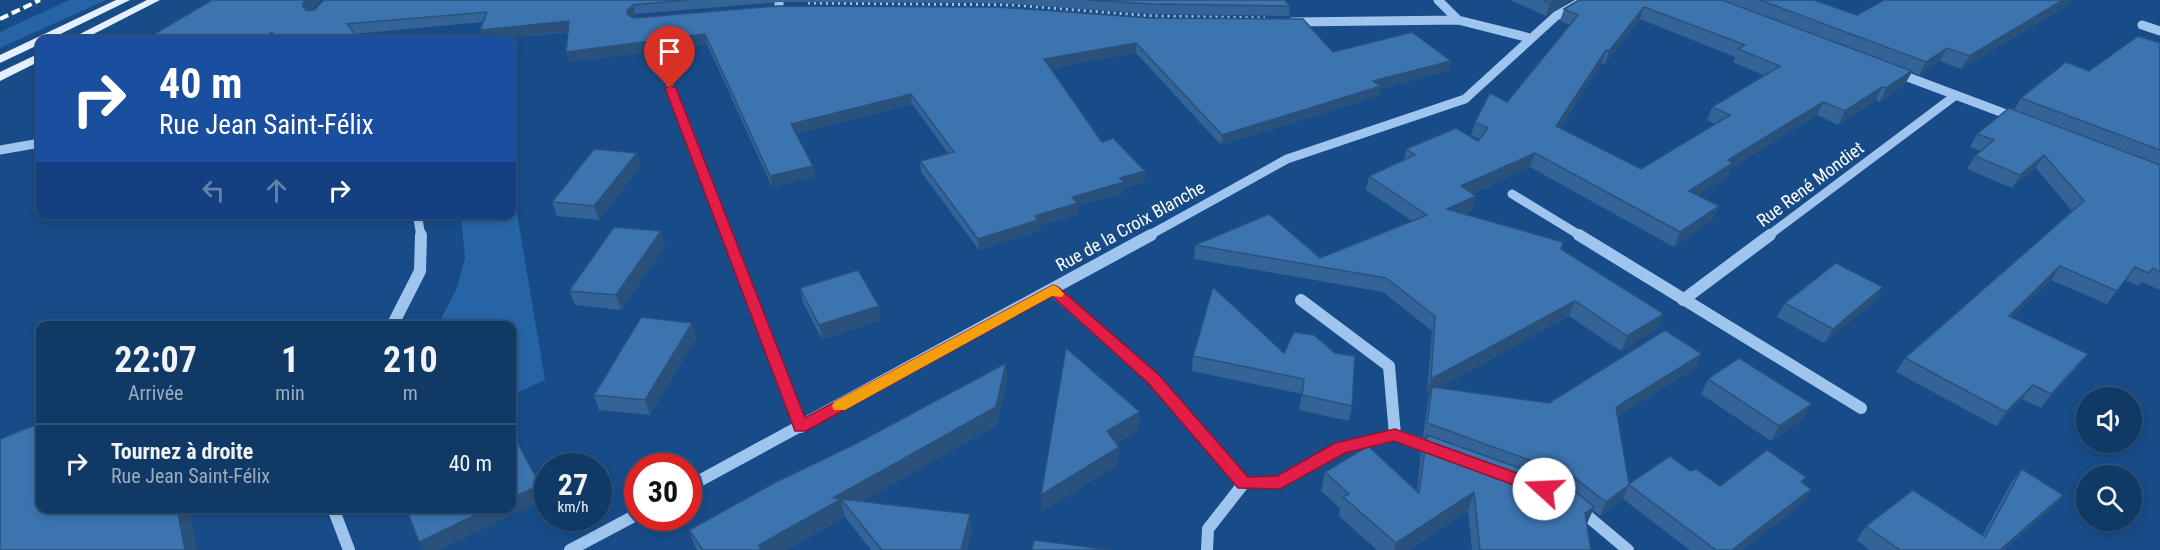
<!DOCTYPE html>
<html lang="fr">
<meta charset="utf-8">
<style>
body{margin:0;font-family:"Roboto Condensed",sans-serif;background:#1a406c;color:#f1f3f6;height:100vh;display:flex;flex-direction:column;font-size:22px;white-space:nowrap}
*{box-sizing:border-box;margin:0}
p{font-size:20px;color:#9cacbf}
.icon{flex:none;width:33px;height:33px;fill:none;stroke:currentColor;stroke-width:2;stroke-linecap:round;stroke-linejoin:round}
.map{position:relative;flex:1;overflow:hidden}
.details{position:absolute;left:36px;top:321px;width:480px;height:192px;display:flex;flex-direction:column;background:#113966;border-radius:12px;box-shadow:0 3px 9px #0003,0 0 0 2px #30537a}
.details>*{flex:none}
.top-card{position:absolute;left:36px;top:36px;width:480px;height:183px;border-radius:12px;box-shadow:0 3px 9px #0003,0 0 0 2px #30537a;background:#1a4fa0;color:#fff;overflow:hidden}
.tools{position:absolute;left:2076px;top:387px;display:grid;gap:12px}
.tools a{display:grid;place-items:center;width:66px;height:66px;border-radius:50%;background:#113966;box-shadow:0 3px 9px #0003,0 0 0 2px #30537a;font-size:30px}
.speed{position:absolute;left:534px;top:453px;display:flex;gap:12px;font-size:30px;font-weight:700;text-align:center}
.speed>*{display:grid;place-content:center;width:78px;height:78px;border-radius:50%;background:#113966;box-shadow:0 3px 9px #0003,0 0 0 2px #30537a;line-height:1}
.speed small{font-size:15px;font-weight:400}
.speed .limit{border:9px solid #d22;background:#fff;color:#111}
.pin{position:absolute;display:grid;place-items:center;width:51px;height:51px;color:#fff;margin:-62px -26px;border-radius:50% 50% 50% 0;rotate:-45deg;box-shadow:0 0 6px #0007}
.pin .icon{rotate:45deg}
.me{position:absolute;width:66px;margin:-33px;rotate:290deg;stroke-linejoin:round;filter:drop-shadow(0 0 4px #0008)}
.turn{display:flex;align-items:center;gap:21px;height:126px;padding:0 24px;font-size:27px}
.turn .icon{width:78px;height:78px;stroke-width:2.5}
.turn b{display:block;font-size:42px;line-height:51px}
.lanes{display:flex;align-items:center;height:57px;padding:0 24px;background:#0003;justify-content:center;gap:30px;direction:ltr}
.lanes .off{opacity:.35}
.eta{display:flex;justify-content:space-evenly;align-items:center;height:102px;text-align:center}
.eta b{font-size:36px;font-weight:700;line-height:42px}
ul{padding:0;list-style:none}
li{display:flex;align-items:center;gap:18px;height:78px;padding:0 24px;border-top:2px solid #30537a}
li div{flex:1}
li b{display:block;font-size:22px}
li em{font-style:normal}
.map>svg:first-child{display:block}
.green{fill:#2764a5}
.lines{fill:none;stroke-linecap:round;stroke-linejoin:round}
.path{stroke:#9fc5ee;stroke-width:3;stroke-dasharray:2 4;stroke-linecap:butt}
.minor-far1{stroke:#9fc5ee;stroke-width:9}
.minor{stroke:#9fc5ee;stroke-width:12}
.major{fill:#e5f0ff;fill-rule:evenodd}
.rail{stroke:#fff;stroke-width:4;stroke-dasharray:9 4;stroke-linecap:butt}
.wall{fill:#346497;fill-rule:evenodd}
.shaded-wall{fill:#2a517b}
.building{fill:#3c74b0;stroke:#2a517b;stroke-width:1.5;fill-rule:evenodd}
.route{fill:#e11d48;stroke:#92132f;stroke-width:1.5}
.slow{fill:#f59e0b}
.labels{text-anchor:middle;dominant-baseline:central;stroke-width:5;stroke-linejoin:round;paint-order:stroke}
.street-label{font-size:18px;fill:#fff;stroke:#174c88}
</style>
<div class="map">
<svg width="2160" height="550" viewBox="0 0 2160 550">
<rect width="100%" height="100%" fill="#174c88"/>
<path class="green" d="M69,0H106L0,48V32Z
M512,184L545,380L512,395V326L438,325L457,288L465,258L461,215L512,214Z"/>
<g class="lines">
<path class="path" d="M808,3L1013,5L1152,16L1265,18"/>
<path class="minor-far1" d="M779,0V9
M1438,0L1458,20
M1292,22L1458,20L1530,38
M2142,25L2160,31
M1897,73L2014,117
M670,88L727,236
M0,150L40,143
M1512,194L1581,236
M417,214L421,236
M1148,236L1287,159L1465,99L1556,16L1584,0
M1768,236L1956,95"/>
<path class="minor" d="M727,235L801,427
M1579,235L1861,408
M1053,290L1153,379L1244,483L1208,529L1207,550
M1301,300L1389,366L1395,435
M1683,300L1770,235
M392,326L420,271L421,235
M1244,483L1280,482L1341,448L1395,435L1435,449
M688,487L1151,235
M333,508L349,550
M1579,509L1628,550
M570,550L638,514"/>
<path class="major" d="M116,0H130L48,40H40V44L0,63V55Z
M147,0H160L82,40H68Z
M40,53V61L0,81V72Z"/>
<path class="rail" d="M0,19L40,0"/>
</g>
<path class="wall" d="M321,0L309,11L314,10L325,0H1285L1290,6L1289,16L1151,14L998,3L779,2L635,14L633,17L1333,52L1451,61L1448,71L1380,89L1379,96L1221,145L1136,53L1050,68L1102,142L1145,171V182L1123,188V193L1078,206V214L1039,226V231L979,250L921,172L920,161L948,153L912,104L796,134L813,166L815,176L772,187L707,44L569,62L568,32L483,40L480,30L483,22L354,34L359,40H144Z
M1510,0H1571L1546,16Z
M1722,0H1814L1857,15L1884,0H2071L2068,5L1961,69L1940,61L1919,75L1912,72L1905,84L1880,102L1876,100L1838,125L1817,115L1730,169L1727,177L1698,195L1719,206L1712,220L1674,247L1530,167L1472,194L1476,196L1472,210L1463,214L1561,249L1657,328L1621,351L1569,316L1438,388L1549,403L1696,368L1617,416L1629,484L1690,471L1720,486L1802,483L1811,489L1803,503L1742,550H1690L1623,499L1600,516L1593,510L1587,523L1591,550H1472L1468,511L1409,550H1377L1339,516L1340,508L1321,491L1325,472L1417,491L1421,453L1426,437H1423L1428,401L1430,392L1427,394L1432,331L1383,292L1194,259L1195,245L1320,258L1412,221L1366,190L1369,176L1404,160L1406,149L1478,141L1479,139L1471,135L1475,122L1507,102L1570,25L1560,21L1564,9ZM1640,19L1735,57L1733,62L1765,76L1712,107L1707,120L1715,124L1641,169L1560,128L1602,63L1605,64Z
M2160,43V290L2142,282L2138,286L2125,280L2107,304L2051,280L2012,318L2077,368L2041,408L2022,399L1996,426L1896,372L1905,358L2072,211L2036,168L2012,188L1967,169L1975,156L1981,151L1970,147L1977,134L2014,110L2021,98Z
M641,166L599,220L557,216L552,202Z
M661,231L665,246L621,310L575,305L569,291Z
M800,288L881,320L822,340L803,302Z
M1874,302L1824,343L1777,317L1785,303Z
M692,323L696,338L650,415L599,410L594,395Z
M1284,353L1352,406L1349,421L1299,410L1302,394L1192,371L1193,356Z
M1006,363L1007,381L997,425L862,501L972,532L967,550H871L845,517L786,550H697L695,547L689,530L857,443Z
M1708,379L1803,419L1771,441L1701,394Z
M2022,469L2063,495L2051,509L2004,550H1870L1857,540L1866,526L1982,536L2011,483Z"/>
<path class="shaded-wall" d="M306,0H321L308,13L303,7V3Z
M1555,0H1571L1546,16L1550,3Z
M2063,0H2071L2068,5L1961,69L1969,56Z
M633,5L635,14L629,21L627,11Z
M1644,7L1640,19L1605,64L1609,51Z
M569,21L572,31L483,40L480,30Z
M272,32L276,40H260Z
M705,34L707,44L569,62L566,52Z
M1136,43V53L1044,70V59Z
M1947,48L1940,61L1919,75L1926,62Z
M1606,50L1602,63L1552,140L1556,126Z
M1451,61L1448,71L1380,89L1379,96L1221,145L1222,135L1373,81Z
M1912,71L1905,84L1880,102L1886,88Z
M1882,87L1876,100L1838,125L1845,111Z
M911,94L912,104L793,135L791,124Z
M1823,102L1817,115L1730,169L1727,177L1683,205L1689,191L1728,160Z
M637,153L641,166L599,220L594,206Z
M1535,153L1530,167L1457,200L1461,186Z
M2044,155L2036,168L2012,188L2020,175Z
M813,166L815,176L772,187L770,176Z
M1145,171V182L1123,188V193L1078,206V214L1039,226V231L979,250L978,239L1035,216L1072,197L1120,178Z
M1476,196L1472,210L1443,224L1447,209Z
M1719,206L1712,220L1674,247L1680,232Z
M661,231L665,246L621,310L616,295Z
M2060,266L2051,280L2000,330L2009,316Z
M1883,287L1874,302L1824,343L1833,329Z
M1575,301L1569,316L1431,392L1432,387L1430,392L1427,394L1431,379Z
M879,306L881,320L822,340L819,325Z
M1664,314L1657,328L1621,351L1627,336Z
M692,323L696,338L650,415L645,400Z
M1702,354L1696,368L1610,421L1616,407Z
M2088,354L2077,368L2041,408L2051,394Z
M1006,363L1007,381L997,425L849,509L841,499L845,517L786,550H760L759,545L833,498Z
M2033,385L2022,399L1996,426L2006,412Z
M1812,404L1803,419L1771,441L1779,426Z
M1140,412L1139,430L1106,450L1107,431Z
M1119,447L1118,465L1041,513V495Z
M540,485L546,499L439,550H424L419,542L490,508H512V498Z
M1629,485L1623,499L1600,516L1606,502Z
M1811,489L1803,503L1742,550H1732Z
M1474,492L1468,511L1409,550H1394L1396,543Z
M2063,495L2051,509L2004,550H2000Z
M1594,507L1586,526L1585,513Z
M177,508H189L197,550H185Z
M970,514L972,532L967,550H961Z"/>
<path class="building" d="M212,0H306L303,3V7L307,11L314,10L324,0H687L633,5L627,11L628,15L634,18L777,6L997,7L1151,18L1303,19L1333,52L1412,32L1451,61L1373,81L1381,86L1222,135L1136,43L1044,59L1102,142L1113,138L1145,171L1120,178L1124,182L1072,197L1078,203L1035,216L1038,220L978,239L920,161L954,152L911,94L791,124L813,166L770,176L705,34L566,52L569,21L480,30L487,12L347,24L358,38L349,40H277L272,32L260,40H144Z
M1088,0H1285L1290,6L1152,4Z
M1543,0H1555L1550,3Z
M1579,0H1722L1912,71L1886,88L1882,87L1845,111L1823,102L1728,160L1733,163L1689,191L1719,206L1680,232L1535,153L1461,186L1476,196L1447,209L1563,242L1561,249L1664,314L1627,336L1575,301L1431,379L1435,316L1386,278L1195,245L1269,214L1320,258L1427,215L1369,176L1415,155L1406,149L1456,128L1478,141L1488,128L1475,122L1490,93L1507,102L1578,15L1564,9ZM1644,7L1745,45L1738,49L1780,66L1712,107L1730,115L1641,169L1556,126L1606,50L1609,51Z
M1760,0H1814L1857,15L1884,0H2063L1969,56L1947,48L1926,62Z
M2138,36L2160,43V150L2021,98L2066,62L2089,71Z
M2009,108L2160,165V272L2153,268L2148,273L2135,267L2117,291L2060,266L2009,316L2088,354L2051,394L2033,385L2006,412L1905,358L2084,201L2044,155L2020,175L1975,156L1994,140L1977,134Z
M594,149L637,153L594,206L552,202Z
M614,227L661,231L616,295L569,291Z
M1836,263L1883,287L1833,329L1785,303Z
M858,270L879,306L819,325L800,288Z
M1213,287L1284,353L1294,332L1314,335L1335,353L1355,356L1352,406L1302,395L1304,379L1193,356Z
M641,317L692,323L645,400L594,395Z
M1665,330L1702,354L1616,407L1629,484L1670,456L1690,471L1696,469L1720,486L1767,450L1806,477L1801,482L1811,489L1732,550H1716L1629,485L1606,502L1571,475L1427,423L1432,387L1549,403Z
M1066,348L1140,412L1107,431L1119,447L1041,495Z
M1739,358L1812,404L1779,426L1708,379Z
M1006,363L996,407L833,498L970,514L961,550H882L841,499L759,545L761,550H703L689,530L776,482L857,443Z
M40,423V508H177L185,550H0V439Z
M512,432L540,485L512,498Z
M1427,435L1567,485L1594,507L1585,513L1591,550H1480L1474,492L1396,543L1343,497L1349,494L1325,472L1368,446L1419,493Z
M2022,469L2063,495L2000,550H1900L1866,526L1913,490L1985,537Z
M406,508H490L419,542Z
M1034,540L1110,550H1032Z"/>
<path class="route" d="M670,85L676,88L805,418L1053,285L1058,287L1159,375L1248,477L1277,476L1335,443L1395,429L1550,485L1552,489L1550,494L1544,496L1394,441L1345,453L1280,489L1238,488L1148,383L1052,296L806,431H795L665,88Z"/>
<path class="slow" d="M1053,285L1058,287L1064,294L1062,297L1052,296L845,410H834L832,406L834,402Z"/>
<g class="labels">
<g class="street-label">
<text transform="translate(1810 184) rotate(-37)">Rue René Mondiet</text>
<text transform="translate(1130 226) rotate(-29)">Rue de la Croix Blanche</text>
</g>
</g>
</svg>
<div class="tools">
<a><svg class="icon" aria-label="sound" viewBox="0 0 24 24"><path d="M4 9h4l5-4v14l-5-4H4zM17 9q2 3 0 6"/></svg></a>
<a><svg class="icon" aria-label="search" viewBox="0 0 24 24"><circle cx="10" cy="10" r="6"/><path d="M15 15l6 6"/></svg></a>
</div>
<div class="speed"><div>27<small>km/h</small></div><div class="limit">30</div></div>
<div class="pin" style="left:670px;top:88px;background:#d93025"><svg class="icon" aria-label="arrive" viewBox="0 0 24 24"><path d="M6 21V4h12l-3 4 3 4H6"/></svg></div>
<svg class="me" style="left:1544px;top:489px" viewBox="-20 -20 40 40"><circle r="19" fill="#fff"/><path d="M0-13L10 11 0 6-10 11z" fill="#e11d48"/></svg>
<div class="top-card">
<div class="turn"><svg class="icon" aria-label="right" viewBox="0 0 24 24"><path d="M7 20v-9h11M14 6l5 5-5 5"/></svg><div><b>40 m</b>Rue Jean Saint-Félix</div></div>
<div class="lanes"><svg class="icon off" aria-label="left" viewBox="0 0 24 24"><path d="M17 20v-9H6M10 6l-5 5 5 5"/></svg><svg class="icon off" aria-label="ahead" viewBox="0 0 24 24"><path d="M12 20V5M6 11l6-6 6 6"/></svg><svg class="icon" aria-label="right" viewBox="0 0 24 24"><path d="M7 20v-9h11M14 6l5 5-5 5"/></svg></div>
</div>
<section class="details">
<div class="eta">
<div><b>22:07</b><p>Arrivée</p></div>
<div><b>1</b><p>min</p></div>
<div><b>210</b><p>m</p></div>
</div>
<ul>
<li><svg class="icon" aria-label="right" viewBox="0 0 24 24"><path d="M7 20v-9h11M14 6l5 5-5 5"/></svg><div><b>Tournez à droite</b><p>Rue Jean Saint-Félix</p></div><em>40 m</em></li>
</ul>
</section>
</div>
